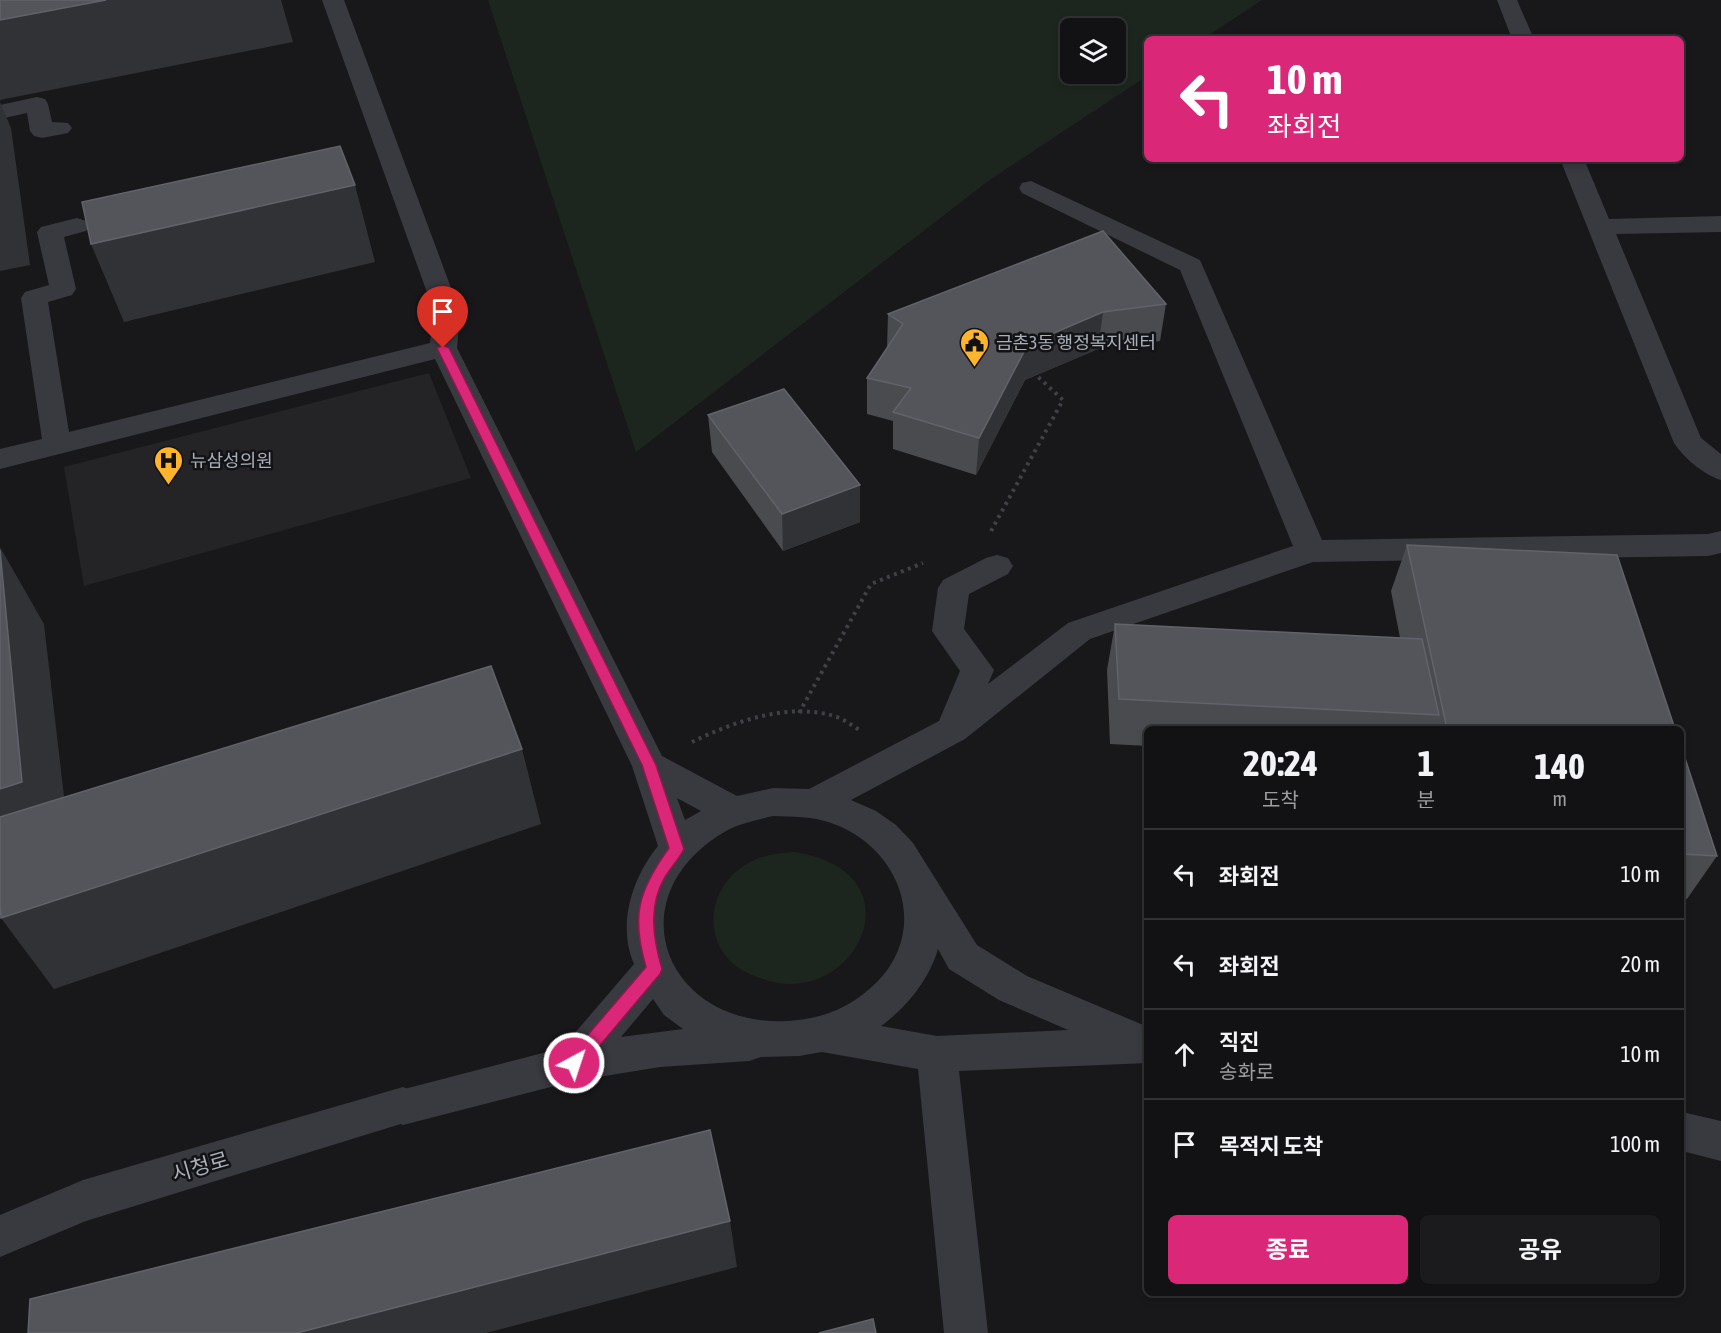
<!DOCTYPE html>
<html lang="ko">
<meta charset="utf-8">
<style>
body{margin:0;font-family:"Asap Condensed","Noto Sans KR",sans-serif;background:#1b1b1d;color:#f1f3f6;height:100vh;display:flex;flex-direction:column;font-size:22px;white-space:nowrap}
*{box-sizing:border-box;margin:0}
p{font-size:20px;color:#9c9ea0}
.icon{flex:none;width:33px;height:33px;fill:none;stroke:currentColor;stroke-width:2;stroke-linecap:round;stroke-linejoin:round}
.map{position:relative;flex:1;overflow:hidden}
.panel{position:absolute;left:1144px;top:726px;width:540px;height:570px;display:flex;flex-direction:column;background:#121214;border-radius:9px;box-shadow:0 3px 9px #0003,0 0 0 2px #313234}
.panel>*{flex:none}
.top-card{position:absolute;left:1144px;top:36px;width:540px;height:126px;border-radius:9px;box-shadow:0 3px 9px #0003,0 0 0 2px #313234;background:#db2777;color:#fff;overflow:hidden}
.controls{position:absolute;left:1060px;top:18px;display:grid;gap:12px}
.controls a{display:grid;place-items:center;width:66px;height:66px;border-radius:9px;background:#121214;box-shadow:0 3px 9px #0003,0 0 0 2px #313234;font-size:30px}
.pin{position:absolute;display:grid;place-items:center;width:51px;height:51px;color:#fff;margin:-62px -26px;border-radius:50% 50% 50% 0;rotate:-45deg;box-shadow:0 0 6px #0007}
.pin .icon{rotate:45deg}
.me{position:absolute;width:66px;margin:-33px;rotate:40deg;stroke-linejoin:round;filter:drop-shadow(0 0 4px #0008)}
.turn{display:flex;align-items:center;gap:21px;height:126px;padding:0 24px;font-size:27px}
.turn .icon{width:78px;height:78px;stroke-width:2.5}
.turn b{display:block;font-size:42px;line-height:51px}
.eta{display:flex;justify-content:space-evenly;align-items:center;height:102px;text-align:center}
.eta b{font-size:36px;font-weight:700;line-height:42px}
.cta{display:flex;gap:12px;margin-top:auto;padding:12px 24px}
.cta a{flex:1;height:69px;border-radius:9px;background:#db2777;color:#fff;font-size:24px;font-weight:700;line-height:69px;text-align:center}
.cta a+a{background:#1b1b1d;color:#f1f3f6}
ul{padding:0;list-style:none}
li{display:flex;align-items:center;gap:18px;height:90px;padding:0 24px;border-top:2px solid #313234}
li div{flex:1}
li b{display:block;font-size:22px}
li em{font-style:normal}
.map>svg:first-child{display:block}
.built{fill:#242427}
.green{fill:#1d261e;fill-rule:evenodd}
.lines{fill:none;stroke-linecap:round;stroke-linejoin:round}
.path{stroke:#3e4147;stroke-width:4;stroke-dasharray:3 4.5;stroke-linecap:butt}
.minor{fill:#383a40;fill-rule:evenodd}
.tertiary{fill:#383a40;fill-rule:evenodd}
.wall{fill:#494b4f}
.shaded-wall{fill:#313235}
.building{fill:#54555b;stroke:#61636a;stroke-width:1.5}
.route{fill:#db2777;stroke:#8e194d;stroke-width:1.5}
.labels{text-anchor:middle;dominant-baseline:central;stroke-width:5;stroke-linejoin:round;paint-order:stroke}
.poi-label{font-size:18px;fill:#a9afbb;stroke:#131315;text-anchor:start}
.near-street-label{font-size:21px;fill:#a9afbb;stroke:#131315}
</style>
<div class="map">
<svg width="1721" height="1333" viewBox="0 0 1721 1333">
<rect width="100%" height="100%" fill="#18181a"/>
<path class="built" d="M429,373L471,478L84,586L64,467Z"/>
<path class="green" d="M488,0H1262L1203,39H1148L1147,76L991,179L636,452ZM1071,28H1116V74H1071Z
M794,852C924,871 855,1012 763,979C749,974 734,968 725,955C702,923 715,881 750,862C764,855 778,853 794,852Z"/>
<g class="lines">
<path class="path" d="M991,531L1063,400L1036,375
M799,713L871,584L923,563
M692,742C733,722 790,701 837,717C845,720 853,726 861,731"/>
<path class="minor" d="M322,0H344L460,312L457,348L662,756L737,796L773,788L809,789L939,721L960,671L932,631L938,588L943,580L986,558L997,555L1008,558L1013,566L1008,574L969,594L964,629L994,670L988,684L1068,623L1293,546L1180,270L1022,193L1019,188L1022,183L1031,181L1200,260L1322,540L1708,534L1721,531V553L1708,556L1313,562L1090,639L965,739L851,800L876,811L896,825L913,843L977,945L1027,976L1148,1027V1063L959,1071L988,1333H944L918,1069L822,1052L799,1056L761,1057L749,1061L660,1067L574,1081L403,1125L389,1119L383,1106L389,1093L562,1048L634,964C617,925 632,878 658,846L632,766L435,359L0,469V449L42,439L21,298L25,292L49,285L37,232L41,227L77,218L86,221L90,226L86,231L64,237L76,289L72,295L48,302L69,432L430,343L434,312ZM677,798L701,811L685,820ZM773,816C793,817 812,816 831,823C899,846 931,927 877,982C852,1007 823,1019 788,1021C664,1027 614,896 726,831C740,823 757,820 773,816ZM938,949L949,969L999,1000L1068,1030L937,1036L881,1026C906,1008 929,980 938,949ZM653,999L664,1015L683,1029L621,1037Z
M1497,0H1517L1534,39H1512Z
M37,97L45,99L48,104L52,122L68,123L72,128L68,133L42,138L34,136L30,131L27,113L0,119V105Z
M1560,159H1584L1609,219L1721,216V232L1616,234L1701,438L1721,454V480C1704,475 1684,458 1674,443Z"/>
<path class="tertiary" d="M403,1087L417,1093L423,1106L417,1119L86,1221L0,1257V1215L83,1180Z
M1682,1112L1721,1121V1161L1682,1151Z"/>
</g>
<path class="wall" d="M1166,304L1160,341L1098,349L1025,380L976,475L893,449V421L867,414V378L887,348L888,314Z
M708,415L860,522L783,551L712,452Z
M1407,545L1675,729H1148V746L1110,744L1107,670L1115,624L1400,638L1391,591Z
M1682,749L1717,856L1687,899H1682Z"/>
<path class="shaded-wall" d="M106,0H281L293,42L0,100V20Z
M0,102L11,128L30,265L0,271Z
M355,185L375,262L124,322L91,244Z
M1103,312L1098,349L1025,380L976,475L979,438L1028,344Z
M860,485V522L783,551L782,514Z
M0,547L44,624L71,857L0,879Z
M522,749L541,824L54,989L1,918Z
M730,1221L737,1267L486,1333H297Z"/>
<path class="building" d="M0,0H106L0,20Z
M340,146L355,185L91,244L82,202Z
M1103,231L1166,304L1103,312L1028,344L979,438L893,412L911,388L867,378L903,324L888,314Z
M784,389L860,485L782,514L708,415Z
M1407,545L1617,555L1675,729H1447Z
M0,550L22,782L0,789Z
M1115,624L1422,639L1439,715L1119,699Z
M491,666L522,749L1,918L0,904V817Z
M1682,749L1717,856L1682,854Z
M710,1130L730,1221L297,1333H28L30,1299Z
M873,1319L876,1333H819Z"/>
<path class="route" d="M443,345L449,348L656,765L684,849C679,859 671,867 665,877C648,906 653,938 662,969L660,974L580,1069L574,1071L568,1069L566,1063L568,1058L646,967C631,916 638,891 669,848L642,765L437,348Z"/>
<defs>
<symbol id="civic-pin" viewBox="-11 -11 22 30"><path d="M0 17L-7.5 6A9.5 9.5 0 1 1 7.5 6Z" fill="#ffb52b" stroke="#131315"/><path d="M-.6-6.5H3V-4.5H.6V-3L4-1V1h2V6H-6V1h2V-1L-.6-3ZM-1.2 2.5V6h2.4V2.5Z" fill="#111"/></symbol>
<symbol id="hospital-pin" viewBox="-11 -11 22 30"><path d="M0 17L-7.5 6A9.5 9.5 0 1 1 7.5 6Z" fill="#ffb52b" stroke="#131315"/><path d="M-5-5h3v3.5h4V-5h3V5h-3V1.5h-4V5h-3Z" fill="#111"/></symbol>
</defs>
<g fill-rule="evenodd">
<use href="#civic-pin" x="958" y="326" width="33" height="45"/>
<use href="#hospital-pin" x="152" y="444" width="33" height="45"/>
</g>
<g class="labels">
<g class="poi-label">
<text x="996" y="342">금촌3동 행정복지센터</text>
<text x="190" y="460">뉴삼성의원</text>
</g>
<g class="near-street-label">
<text transform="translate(200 1166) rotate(-16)">시청로</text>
</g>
</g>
</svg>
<div class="controls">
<a><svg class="icon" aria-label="layers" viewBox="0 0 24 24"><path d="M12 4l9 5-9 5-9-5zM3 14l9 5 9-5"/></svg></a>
</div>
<div class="pin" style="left:443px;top:348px;background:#d93025"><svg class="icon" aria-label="arrive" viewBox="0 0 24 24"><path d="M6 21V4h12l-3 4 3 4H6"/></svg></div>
<svg class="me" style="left:574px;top:1063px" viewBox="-20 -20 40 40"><circle r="17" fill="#db2777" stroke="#fff" stroke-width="3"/><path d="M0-11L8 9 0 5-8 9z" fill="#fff"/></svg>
<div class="top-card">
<div class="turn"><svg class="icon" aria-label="left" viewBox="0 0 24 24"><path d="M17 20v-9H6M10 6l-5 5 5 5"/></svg><div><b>10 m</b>좌회전</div></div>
</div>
<section class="panel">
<div class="eta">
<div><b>20:24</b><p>도착</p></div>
<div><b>1</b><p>분</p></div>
<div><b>140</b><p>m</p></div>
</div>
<ul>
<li><svg class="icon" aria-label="left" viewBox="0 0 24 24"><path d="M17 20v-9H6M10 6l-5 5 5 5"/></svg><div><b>좌회전</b></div><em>10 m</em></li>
<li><svg class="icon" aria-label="left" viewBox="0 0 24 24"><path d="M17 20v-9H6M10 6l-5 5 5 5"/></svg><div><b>좌회전</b></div><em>20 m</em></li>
<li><svg class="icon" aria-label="ahead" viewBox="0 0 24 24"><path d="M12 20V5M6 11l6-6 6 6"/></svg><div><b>직진</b><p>송화로</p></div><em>10 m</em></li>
<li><svg class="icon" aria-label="arrive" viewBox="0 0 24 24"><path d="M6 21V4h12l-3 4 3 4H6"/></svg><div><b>목적지 도착</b></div><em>100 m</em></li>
</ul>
<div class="cta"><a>종료</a><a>공유</a></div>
</section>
</div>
